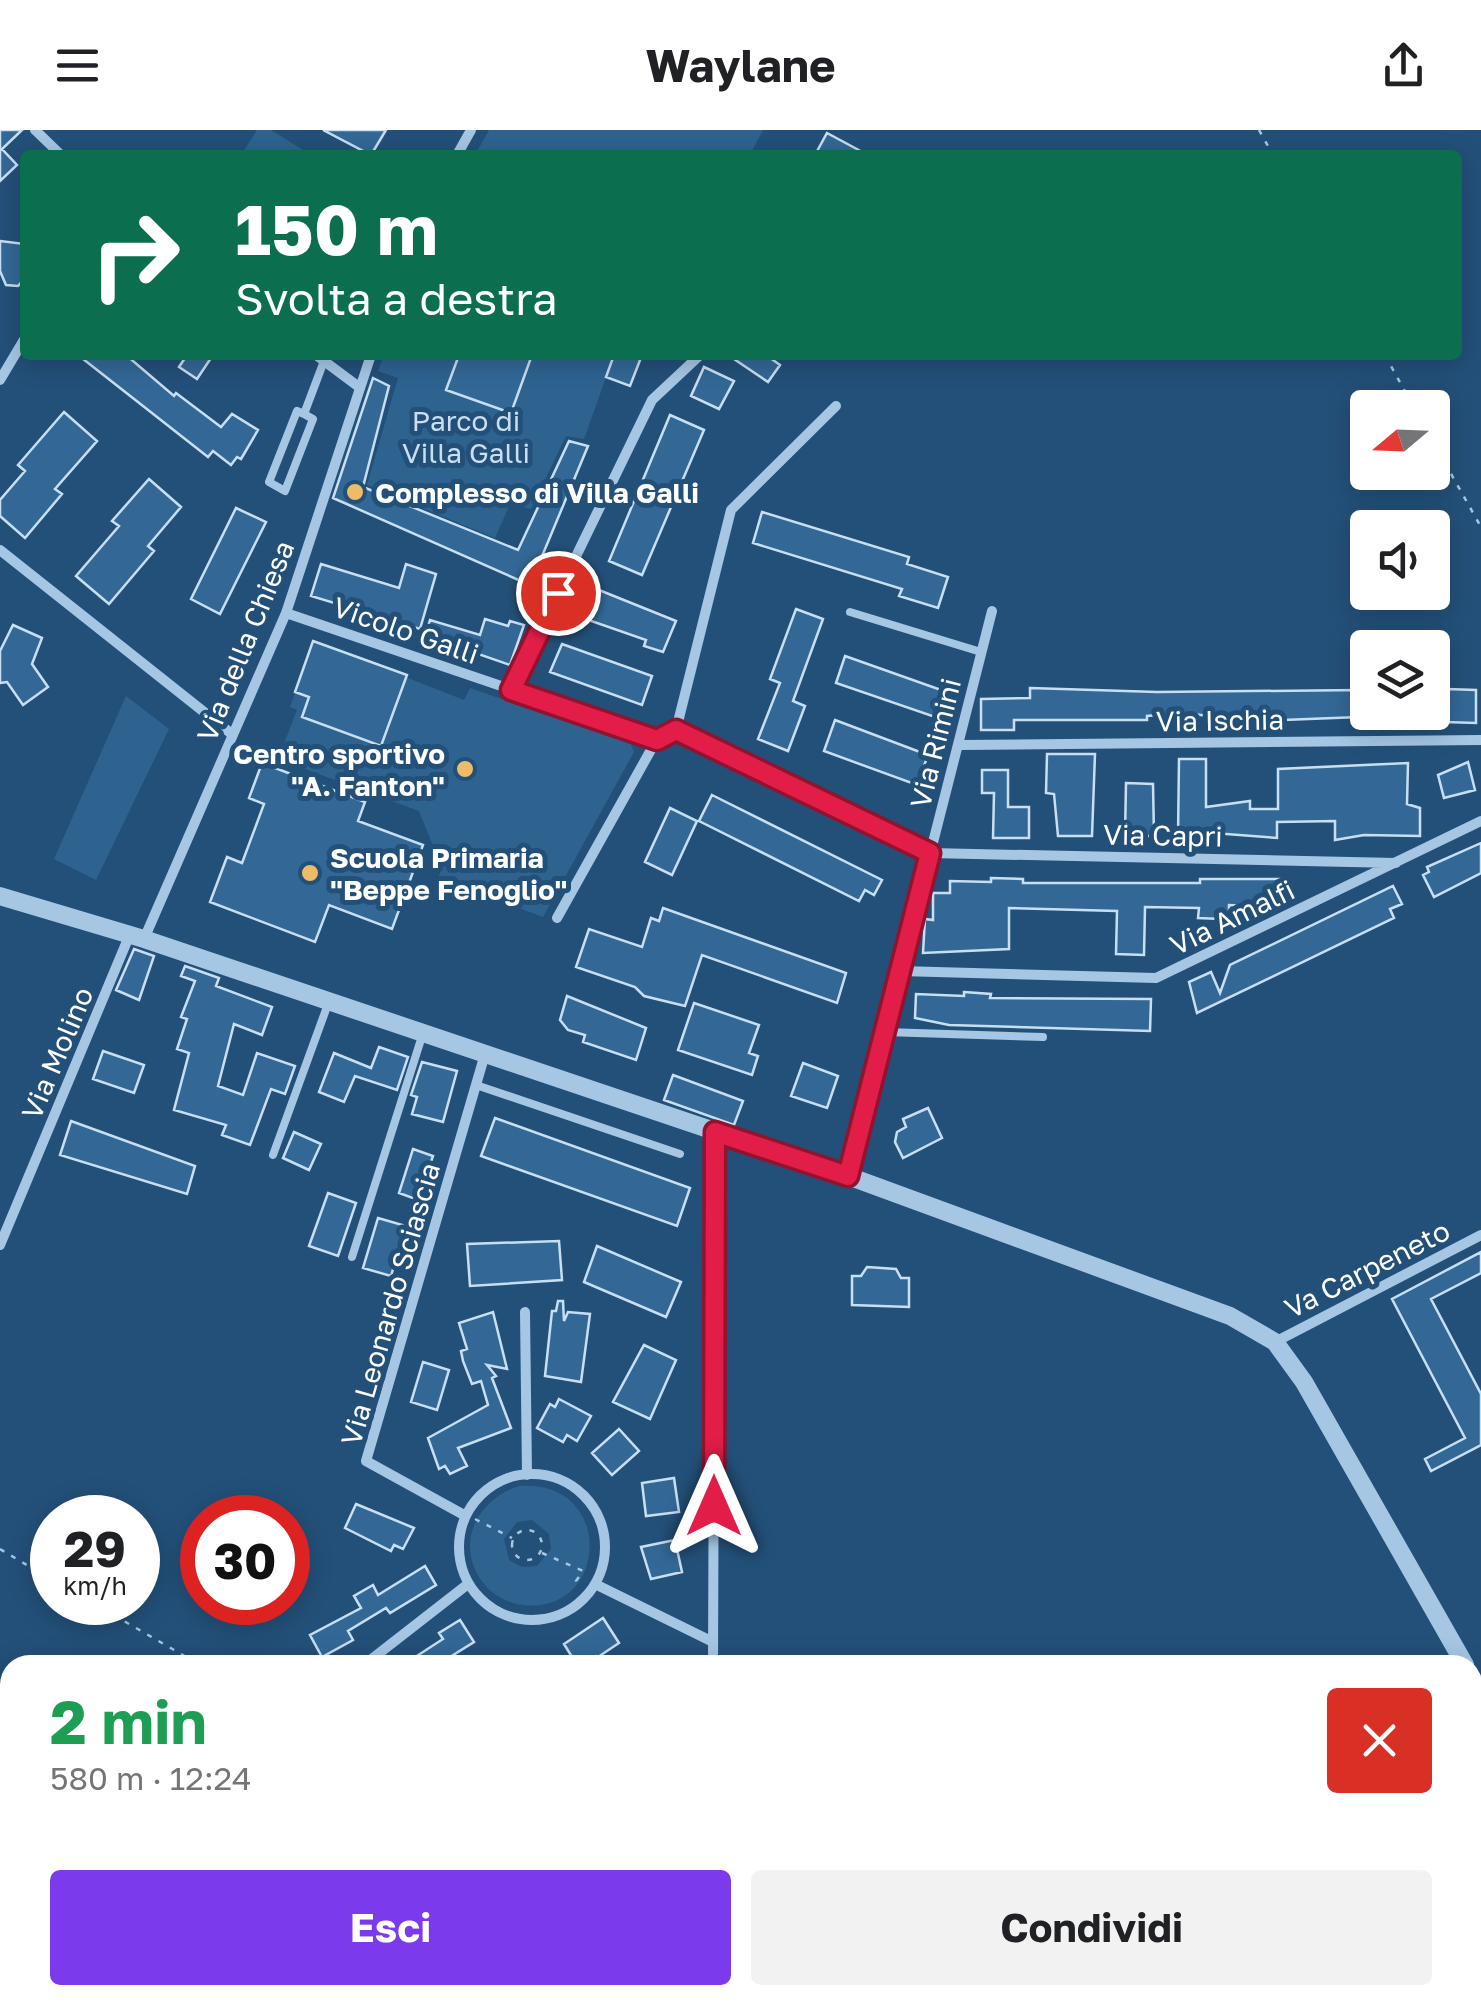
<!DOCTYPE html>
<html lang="it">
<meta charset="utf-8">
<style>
body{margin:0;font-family:"Golos Text",sans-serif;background:#f2f2f2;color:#202124;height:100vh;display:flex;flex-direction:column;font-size:38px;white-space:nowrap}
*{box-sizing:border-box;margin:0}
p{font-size:32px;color:#757577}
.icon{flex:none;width:55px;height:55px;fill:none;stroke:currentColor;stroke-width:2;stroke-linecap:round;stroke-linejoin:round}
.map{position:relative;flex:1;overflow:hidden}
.sheet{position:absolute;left:0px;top:1525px;width:1482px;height:350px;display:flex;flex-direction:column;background:#fff;border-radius:30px 30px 0 0;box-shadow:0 5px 25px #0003}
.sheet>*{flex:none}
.banner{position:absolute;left:20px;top:20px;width:1442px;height:210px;border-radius:10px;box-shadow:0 5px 25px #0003;background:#0b6e4f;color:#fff;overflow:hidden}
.needle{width:65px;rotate:251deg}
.controls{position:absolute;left:1350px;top:260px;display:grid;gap:20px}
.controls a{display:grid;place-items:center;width:100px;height:100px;border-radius:10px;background:#fff;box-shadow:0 5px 25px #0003;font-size:50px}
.speed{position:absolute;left:30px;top:1365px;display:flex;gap:20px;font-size:50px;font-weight:700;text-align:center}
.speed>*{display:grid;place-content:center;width:130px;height:130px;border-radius:50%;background:#fff;box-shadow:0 5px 25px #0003;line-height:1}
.speed small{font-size:25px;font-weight:400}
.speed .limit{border:15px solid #d22;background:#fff;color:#111}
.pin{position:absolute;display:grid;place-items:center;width:85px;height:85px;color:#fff;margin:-42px;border:5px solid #fff;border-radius:50%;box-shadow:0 2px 10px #0007}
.me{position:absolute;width:110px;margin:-55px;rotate:0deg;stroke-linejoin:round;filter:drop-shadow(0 0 8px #0008)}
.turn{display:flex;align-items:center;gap:35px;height:210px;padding:0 50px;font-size:45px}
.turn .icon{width:130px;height:130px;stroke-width:2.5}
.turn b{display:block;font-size:70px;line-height:85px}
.round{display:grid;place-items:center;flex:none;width:105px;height:105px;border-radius:10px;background:#f2f2f2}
.overview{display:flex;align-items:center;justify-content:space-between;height:170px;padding:0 50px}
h1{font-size:60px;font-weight:700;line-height:75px;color:#1e9e55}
.primary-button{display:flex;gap:20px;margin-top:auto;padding:20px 50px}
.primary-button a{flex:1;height:115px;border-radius:10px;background:#7c3aed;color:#fff;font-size:40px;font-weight:700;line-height:115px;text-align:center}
.primary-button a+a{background:#f2f2f2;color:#202124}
header{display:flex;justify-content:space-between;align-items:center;height:130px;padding:0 50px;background:#fff;font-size:45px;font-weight:700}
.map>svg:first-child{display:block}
.green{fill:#2e6390;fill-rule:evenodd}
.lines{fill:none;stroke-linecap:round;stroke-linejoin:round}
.stream{stroke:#99c3e5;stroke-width:5}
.building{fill:#336896;stroke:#c8dff3;stroke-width:2.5}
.path{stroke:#a5c7e4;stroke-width:2.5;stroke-dasharray:5 8;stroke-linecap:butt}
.service{stroke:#a5c7e4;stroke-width:8}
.minor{stroke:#a5c7e4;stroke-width:10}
.tertiary{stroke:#a5c7e4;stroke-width:18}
.route-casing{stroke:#92132f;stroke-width:25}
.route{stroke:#e11d48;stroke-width:18}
.poi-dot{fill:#eebc69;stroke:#235079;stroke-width:4}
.labels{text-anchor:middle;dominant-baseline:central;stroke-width:10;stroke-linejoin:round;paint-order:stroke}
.park-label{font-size:28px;fill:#c8dff3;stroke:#235079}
.poi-label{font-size:28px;font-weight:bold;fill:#fff;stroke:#235079;text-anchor:start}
.street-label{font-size:28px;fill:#fff;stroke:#235079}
</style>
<header><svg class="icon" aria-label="menu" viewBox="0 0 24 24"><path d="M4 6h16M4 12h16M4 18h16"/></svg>Waylane<svg class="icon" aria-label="share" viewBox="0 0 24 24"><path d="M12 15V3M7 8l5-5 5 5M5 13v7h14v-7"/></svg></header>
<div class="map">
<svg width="1481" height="1875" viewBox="0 0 1481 1875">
<rect width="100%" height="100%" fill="#235079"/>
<path class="green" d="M257,0H271L311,25H241Z
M489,0H763L750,25H475Z
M384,225H614L584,309L566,306L531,379L510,374L495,408L367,355L398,248L378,241Z
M313,511L464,570L470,558L631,614L634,622L543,787L438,748L442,738L419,681L278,629L297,580L290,577Z
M126,566L169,599L96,750L54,729Z
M519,1356C615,1348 610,1485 523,1475C505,1473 488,1462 479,1447C456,1409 480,1368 519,1356ZM532,1390L549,1404L551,1419L537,1436L522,1437L509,1430L504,1409L517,1392Z"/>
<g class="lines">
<path class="stream" d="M1472,1848L1481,1844
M1438,1875L1449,1865"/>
</g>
<path class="building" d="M0,0H22L2,19L17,35L0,51Z
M323,0H386L371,25Z
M827,3L868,25H815Z
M0,111L25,114V148L18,156L6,155L0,141Z
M78,225H126L174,266L176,263L221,297L232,284L258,300L241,329L237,327L231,335L213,321L208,327Z
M187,225H213L197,249L179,237Z
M459,225H532L511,283L446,260Z
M614,225H642L630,256L606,247Z
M728,225H766L780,235L768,252Z
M704,237L734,251L719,279L691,266Z
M373,248L389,256L363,357L518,420L569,311L588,316L530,455L333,368Z
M64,282L97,311L55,359L62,364L25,408L0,386V370L25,341L18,335Z
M670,285L704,300L642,445L609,431Z
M149,349L181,377L148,416L154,421L109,474L76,446L119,396L112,391Z
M236,378L266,392L220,484L191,469Z
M762,382L909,427L907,434L948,447L938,478L899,466L902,459L753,413Z
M321,434L399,458L406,434L436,444L420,499L311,466Z
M589,456L676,491L663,522L644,516L646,510L577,486Z
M796,479L823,489L793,571L805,576L788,621L758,609L780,553L770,549Z
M485,489L508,496L510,491L524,495L510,535L470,521L467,531L422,517L430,490L480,505Z
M13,495L42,508L32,534L48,557L23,575L7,552L0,553V521Z
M313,511L407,545L381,616L302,587L309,567L295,562Z
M562,514L652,546L642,575L550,542Z
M845,526L944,561L935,587L836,553Z
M1030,558L1157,562L1359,560V587L1254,591L1183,583L1147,586V590H1014V600H981V569L1030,568Z
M1446,559L1476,560V593L1445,592Z
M835,590L928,625L917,655L824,621Z
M1047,624H1095L1092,706H1058L1054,664L1046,663Z
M1179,629H1206V677L1250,671V679H1278V639L1408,633L1407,674L1420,678V706L1364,705L1335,710V691L1277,692V708L1213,703L1178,707Z
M1468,632L1475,660L1444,668L1438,645Z
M262,633L365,672L358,691L423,715L392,799L329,775L315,812L210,772L227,727L242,733L264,674L249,668Z
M982,640H1008V677H1029V708H993L994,663H982Z
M1126,653L1153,654L1154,706H1125Z
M712,665L882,750L874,765L865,760L859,771L699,691Z
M670,678L697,691L672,745L645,732Z
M1481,713V743L1434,767L1423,745L1429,742L1427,737Z
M991,748L1023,749V753H1200V749H1282L1281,768H1273V777L1229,775V783L1221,782V789L1198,788L1199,778L1145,777L1144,825L1116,824L1117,781L1009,778V819L923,823L925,789L933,790V763H950V751L991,752Z
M1393,756L1402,774L1390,779L1394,788L1197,883L1189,852L1211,842L1220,863L1230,835Z
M663,778L846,843L837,873L702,825L685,876L644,866L635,857L576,837L589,799L642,817L651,788L659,791Z
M134,819L154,826L139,870L116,860Z
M185,836L219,848L216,856L272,877L262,905L234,894L218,956L243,965L257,923L295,936L285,964L271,959L250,1015L222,1005L226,995L174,980L189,923L177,919L187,889L181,887L195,851L181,846Z
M964,862L991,864L990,868L1151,869L1150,901L949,895L915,888L916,864L964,866Z
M567,866L646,898L636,930L583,912L585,905L568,900L560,890Z
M694,873L759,895L749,923L758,926L752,945L678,920Z
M379,917L408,927L397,960L355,946L344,972L319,962L334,923L371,938Z
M103,921L144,935L134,963L93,949Z
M422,932L457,941L443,992L412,984L417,967L411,965Z
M803,933L838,946L827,978L791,966Z
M673,945L743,971L734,995L664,970Z
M928,978L942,1008L903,1028L895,1012L897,1002L906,997L903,989Z
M495,988L690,1058L677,1096L481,1026Z
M71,991L195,1036L187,1064L60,1025Z
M294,1002L321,1014L309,1040L283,1028Z
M413,1019L433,1026L418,1070L399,1063Z
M328,1063L356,1073L338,1126L309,1116Z
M378,1088L406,1096L391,1146L363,1138Z
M559,1111L562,1150L470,1156L467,1114Z
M597,1116L681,1152L666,1187L584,1152Z
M1481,1122V1143L1431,1169L1481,1264V1315L1431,1341L1425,1329L1465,1308L1392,1169Z
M867,1137L896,1139L901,1148H909V1177L852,1175V1146H861Z
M558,1171H563L564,1191L568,1182L590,1184L581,1252L545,1246L552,1181H556Z
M493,1182L507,1239L487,1235L496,1246L492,1248L511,1298L458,1318L467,1336L450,1344L445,1336L439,1339L428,1308L488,1275L481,1251L472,1254L463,1231L461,1221L467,1219L459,1193Z
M644,1215L676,1230L650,1289L613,1272Z
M423,1232L449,1240L437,1280L411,1272Z
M559,1269L591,1286L577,1311L567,1305L563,1312L537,1298L550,1274L555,1277Z
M619,1299L639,1321L612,1345L592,1323Z
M674,1348L679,1382L646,1386L642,1353Z
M356,1374L414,1398L403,1419L394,1415L391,1421L345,1398Z
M675,1410L682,1442L651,1449L641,1417Z
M425,1436L436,1455L390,1483L386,1478L348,1501L353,1510L322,1527L310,1505L361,1478L354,1466L373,1455L378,1465Z
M603,1488L619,1513L586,1535H577L564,1514Z
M460,1490L474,1512L437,1535H403L443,1509L439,1503Z"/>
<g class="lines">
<path class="path" d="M1259,0L1273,25
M1385,225L1414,278
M1432,310L1481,397
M475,1389L512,1408
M512 1415a15 15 0 1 1 30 0a15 15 0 1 1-30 0Z
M0,1419L52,1450
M542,1423L583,1441L576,1451L580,1454
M91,1472L200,1535"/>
<path class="service" d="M304,284L313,289L285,361L269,352L297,281L304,284L324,231
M850,482L981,522
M885,902L1043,907
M476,955L680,1024
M273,1025L328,874
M352,1127L423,903"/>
<path class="minor" d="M35,0L61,25
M457,25L471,0
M316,225L359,257
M0,250L25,208
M0,420L233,605
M286,483L657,609L676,600
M511,560L652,270L700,225
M676,600L930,723L1396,733
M676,600L731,380L836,276
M960,615L1481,610
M557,788L657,609
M144,809L286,483L371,225
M900,841L1156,848L1481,691
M848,1046L992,481
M0,1115L130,804
M525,1182L527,1345
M1275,1212L1481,1105
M459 1417a73 73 0 1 1 146 0a73 73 0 1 1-146 0Z
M464,1385L366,1331L485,924
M595,1454L713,1512
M364,1535L468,1454
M713,1535L715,1003
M708,1875V1865"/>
<path class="tertiary" d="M0,766L144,809L848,1046L1230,1186L1275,1212L1304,1252L1465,1535
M1472,1548L1481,1563"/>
</g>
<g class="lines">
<defs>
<path id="route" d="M558,463L511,560L657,610L676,600L930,723L848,1046L715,1002L714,1376"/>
</defs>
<use href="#route" class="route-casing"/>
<use href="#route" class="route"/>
</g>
<g class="poi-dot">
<circle cx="355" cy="362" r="10"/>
<circle cx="465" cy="639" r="10"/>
<circle cx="310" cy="743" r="10"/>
</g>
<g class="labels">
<g class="park-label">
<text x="466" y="290">Parco di<tspan x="466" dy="32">Villa Galli</tspan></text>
</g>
<g class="poi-label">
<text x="375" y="362">Complesso di Villa Galli</text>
<text x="445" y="623" text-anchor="end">Centro sportivo<tspan x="445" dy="32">"A. Fanton"</tspan></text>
<text x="330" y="727">Scuola Primaria<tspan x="330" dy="32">"Beppe Fenoglio"</tspan></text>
</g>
<g class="street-label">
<text transform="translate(406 500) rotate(19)">Vicolo Galli</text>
<text transform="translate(245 511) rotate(-68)">Via della Chiesa</text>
<text transform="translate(1220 590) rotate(-1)">Via Ischia</text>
<text transform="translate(935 613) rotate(-76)">Via Rimini</text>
<text transform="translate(1163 705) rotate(1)">Via Capri</text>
<text transform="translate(1232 787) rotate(-26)">Via Amalfi</text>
<text transform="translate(57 923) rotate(-67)">Via Molino</text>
<text transform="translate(1367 1139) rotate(-27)">Va Carpeneto</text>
<text transform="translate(390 1174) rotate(-74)">Via Leonardo Sciascia</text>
</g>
</g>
</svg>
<div class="controls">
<a><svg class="needle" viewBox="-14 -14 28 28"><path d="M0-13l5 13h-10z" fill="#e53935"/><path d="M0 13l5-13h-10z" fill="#757577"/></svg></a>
<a><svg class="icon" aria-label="sound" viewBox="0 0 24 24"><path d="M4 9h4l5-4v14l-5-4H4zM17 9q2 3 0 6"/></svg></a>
<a><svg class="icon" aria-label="layers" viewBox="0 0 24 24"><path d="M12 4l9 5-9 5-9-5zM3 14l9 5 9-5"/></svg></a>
</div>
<div class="speed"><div>29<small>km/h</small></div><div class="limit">30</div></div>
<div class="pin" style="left:558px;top:463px;background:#d93025"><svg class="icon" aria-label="arrive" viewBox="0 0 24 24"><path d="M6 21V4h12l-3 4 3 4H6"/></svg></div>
<svg class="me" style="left:714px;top:1376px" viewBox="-20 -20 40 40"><path d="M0-17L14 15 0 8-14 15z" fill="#e11d48" stroke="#fff" stroke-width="4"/></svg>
<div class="banner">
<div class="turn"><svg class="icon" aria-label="right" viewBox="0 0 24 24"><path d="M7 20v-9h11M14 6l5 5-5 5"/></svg><div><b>150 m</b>Svolta a destra</div></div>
</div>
<section class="sheet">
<div class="overview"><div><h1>2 min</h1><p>580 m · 12:24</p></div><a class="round" style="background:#d93025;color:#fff"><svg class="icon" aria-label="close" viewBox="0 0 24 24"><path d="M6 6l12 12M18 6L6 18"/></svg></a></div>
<div class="primary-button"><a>Esci</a><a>Condividi</a></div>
</section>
</div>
